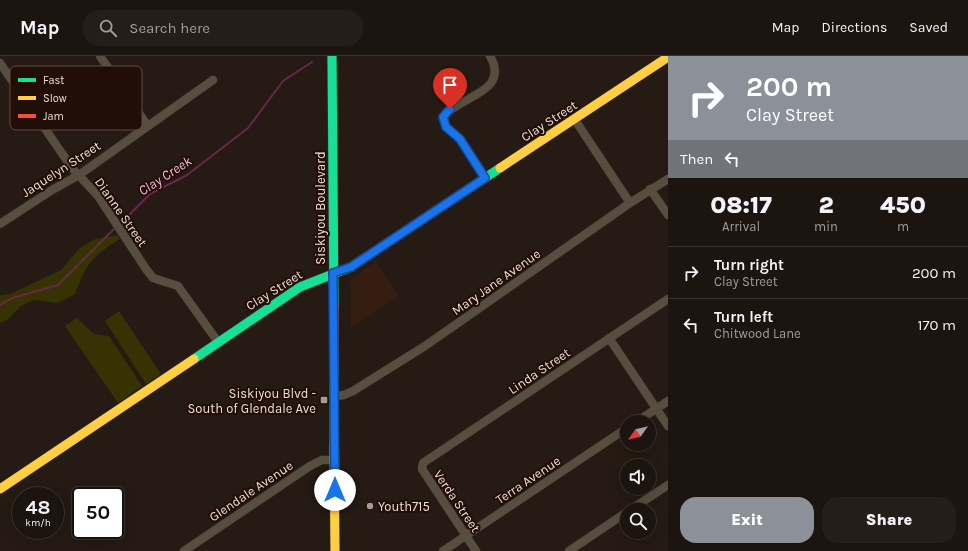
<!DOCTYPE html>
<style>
body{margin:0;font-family:Karla,sans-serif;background:#251d18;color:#f1f3f6;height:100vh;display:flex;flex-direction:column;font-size:15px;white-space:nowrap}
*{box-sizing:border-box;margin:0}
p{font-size:13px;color:#a09e9e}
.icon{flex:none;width:22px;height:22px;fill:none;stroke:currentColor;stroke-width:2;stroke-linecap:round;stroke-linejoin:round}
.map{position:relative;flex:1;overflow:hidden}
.drawer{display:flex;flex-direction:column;background:#1c140f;width:300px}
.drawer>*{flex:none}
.guide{background:#8c9099;color:#fff;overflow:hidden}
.needle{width:26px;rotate:236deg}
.fabs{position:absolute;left:620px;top:359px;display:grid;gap:8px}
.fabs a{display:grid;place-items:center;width:36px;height:36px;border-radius:50%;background:#1c140f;box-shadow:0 4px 16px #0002,0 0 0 1px #3a332f;font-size:20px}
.speed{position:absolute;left:12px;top:431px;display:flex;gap:8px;font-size:20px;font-weight:700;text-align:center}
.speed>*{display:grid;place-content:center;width:52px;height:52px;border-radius:50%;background:#1c140f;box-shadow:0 4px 16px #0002,0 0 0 1px #3a332f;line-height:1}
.speed small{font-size:10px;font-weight:400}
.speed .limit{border:2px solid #111;border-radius:6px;background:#fff;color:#111}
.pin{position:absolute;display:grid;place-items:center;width:34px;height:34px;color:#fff;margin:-41px -17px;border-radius:50% 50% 50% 0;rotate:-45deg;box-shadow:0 0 4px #0007}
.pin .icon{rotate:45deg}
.me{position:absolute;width:44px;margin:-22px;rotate:0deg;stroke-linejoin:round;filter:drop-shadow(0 0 3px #0008)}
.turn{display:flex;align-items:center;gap:14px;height:84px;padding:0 12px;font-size:18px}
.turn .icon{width:52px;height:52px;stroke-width:2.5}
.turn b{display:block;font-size:28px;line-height:34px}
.then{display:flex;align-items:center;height:38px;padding:0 12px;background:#0003;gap:8px;font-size:15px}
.eta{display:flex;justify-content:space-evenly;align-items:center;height:68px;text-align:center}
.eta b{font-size:24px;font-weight:800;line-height:28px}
.primary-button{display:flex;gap:8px;margin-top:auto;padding:8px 12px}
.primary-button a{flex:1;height:46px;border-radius:16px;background:#8c9099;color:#fff;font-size:16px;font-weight:800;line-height:46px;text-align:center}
.primary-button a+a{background:#251d18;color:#f1f3f6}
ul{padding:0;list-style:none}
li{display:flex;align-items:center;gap:12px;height:52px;padding:0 12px;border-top:1px solid #3a332f}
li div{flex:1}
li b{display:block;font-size:15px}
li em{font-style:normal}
header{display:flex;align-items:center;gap:24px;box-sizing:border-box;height:56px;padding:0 20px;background:#1c140f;border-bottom:1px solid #3a332f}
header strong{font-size:19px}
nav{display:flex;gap:22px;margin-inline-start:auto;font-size:14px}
.search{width:280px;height:36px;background:#251d18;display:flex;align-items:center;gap:10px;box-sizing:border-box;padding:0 14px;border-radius:16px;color:#a09e9e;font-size:15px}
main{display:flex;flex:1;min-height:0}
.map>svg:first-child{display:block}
.built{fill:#351d11}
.green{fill:#373203}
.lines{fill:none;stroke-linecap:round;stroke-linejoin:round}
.stream{stroke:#68284c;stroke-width:2}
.street-casing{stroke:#3f3631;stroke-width:9}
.fast-casing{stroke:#3f3631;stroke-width:10}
.slow-casing{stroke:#3f3631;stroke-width:10}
.jam-casing{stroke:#3f3631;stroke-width:10}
.street{stroke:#584e3f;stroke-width:8}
.fast{stroke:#16e098;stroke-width:9}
.slow{stroke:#ffcf43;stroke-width:9}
.jam{stroke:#f24e42;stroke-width:9}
.route-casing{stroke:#114b97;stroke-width:10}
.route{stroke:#1a73e8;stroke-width:7}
.poi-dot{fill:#a79993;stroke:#210e06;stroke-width:1.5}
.labels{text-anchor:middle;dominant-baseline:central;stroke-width:4;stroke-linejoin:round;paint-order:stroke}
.street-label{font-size:13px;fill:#edded8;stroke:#210e06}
.poi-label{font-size:13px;fill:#edded8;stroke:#210e06;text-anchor:end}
.water-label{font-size:14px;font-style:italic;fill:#fabada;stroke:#210e06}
.key{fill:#210e06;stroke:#5e4c45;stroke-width:1}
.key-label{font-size:11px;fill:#edded8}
</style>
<header>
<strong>Map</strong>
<div class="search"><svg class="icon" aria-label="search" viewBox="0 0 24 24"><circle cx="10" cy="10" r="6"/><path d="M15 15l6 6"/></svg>Search here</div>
<nav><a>Map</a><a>Directions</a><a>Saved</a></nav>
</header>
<main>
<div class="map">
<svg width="668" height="495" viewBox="0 0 668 495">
<rect width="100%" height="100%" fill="#251a14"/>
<path class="built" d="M376,205L399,239L351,272L350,224Z"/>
<path class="green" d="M118,179L120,183C92,201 87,206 75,238L58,247L34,244L21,250L8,263L0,267V239L10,238L61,214L80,192L95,183Z
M119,255L161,318L146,328L105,265Z
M77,262L94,278L109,280L142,330L118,347L65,270Z"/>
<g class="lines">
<path class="stream" d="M120,168L150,138L187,119L248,72L283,25L312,6
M0,249L12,242L58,229L116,171"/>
<defs>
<path id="street" d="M100,0L147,69
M0,7L72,112L98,140L146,213L153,222L178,230L218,286
M575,64L630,147
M485,122L460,83L446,71L443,61C458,40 511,37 490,0
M650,133L668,159
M0,168L52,134L79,119L213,24
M609,282L668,370
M335,340L344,339L353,335L425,290L630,147L668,123
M636,366L668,345
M630,454L668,429
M184,495L310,410L322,404H335
M443,495L627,372
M476,495L422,413L423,407L668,243
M569,495L627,456"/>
<path id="fast" d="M332,0L334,249
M194,303L300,231L351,211L500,112"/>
<path id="slow" d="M500,112L668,1
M334,389L335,495
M0,433L194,303"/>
<path id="jam" d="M334,249V389"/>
</defs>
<use href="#street" class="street-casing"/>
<use href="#fast" class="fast-casing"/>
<use href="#slow" class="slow-casing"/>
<use href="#jam" class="jam-casing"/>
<use href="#street" class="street"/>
<use href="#fast" class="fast"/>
<use href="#slow" class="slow"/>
<use href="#jam" class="jam"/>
</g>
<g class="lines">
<defs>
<path id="route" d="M335,434L333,217L351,211L485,122L460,83L446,71L443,61L450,53"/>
</defs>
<use href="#route" class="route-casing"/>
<use href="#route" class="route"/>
</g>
<g class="poi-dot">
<rect x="320" y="340" width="8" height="8" rx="2"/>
<circle cx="370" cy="450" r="4"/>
</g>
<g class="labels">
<g class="street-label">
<text transform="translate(549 65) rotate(-33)">Clay Street</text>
<text transform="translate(61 113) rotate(-33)">Jaquelyn Street</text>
<text transform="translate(320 152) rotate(-90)">Siskiyou Boulevard</text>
<text transform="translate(121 156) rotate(55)">Dianne Street</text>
<text transform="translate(496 226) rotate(-35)">Mary Jane Avenue</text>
<text transform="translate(274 234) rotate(-32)">Clay Street</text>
<text transform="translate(539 315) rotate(-34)">Linda Street</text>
<text transform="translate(528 424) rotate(-34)">Terra Avenue</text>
<text transform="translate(251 435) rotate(-34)">Glendale Avenue</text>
<text transform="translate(457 445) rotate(56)">Verda Street</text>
</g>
<g class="poi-label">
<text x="316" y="337">Siskiyou Blvd -<tspan x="316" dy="15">South of Glendale Ave</tspan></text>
<text x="378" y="450" text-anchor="start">Youth715</text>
</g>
<g class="water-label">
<text transform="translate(165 120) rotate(-33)">Clay Creek</text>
</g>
</g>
<rect x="10" y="10" width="132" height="64" rx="6" class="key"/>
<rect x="18" y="22" width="18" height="4" fill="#16e098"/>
<rect x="18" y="40" width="18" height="4" fill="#ffcf43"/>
<rect x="18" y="58" width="18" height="4" fill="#f24e42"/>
<g class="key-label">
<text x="43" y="28">Fast</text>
<text x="43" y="46">Slow</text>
<text x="43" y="64">Jam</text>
</g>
</svg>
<div class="fabs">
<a><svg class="needle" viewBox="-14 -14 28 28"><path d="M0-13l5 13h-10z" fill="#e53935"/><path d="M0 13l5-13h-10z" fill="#a09e9e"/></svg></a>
<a><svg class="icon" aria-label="sound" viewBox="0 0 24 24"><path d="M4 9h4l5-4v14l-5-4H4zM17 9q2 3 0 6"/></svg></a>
<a><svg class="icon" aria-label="search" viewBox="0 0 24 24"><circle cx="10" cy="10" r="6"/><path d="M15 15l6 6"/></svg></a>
</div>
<div class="speed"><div>48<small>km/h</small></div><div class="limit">50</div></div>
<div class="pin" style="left:450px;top:53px;background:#d93025"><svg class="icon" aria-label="arrive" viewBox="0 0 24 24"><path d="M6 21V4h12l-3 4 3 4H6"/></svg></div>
<svg class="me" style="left:335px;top:434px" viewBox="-20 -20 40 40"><circle r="19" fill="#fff"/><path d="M0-13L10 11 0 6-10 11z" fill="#1a73e8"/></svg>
</div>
<section class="drawer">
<div class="guide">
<div class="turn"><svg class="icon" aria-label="right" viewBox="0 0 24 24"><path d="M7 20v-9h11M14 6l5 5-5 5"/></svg><div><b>200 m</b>Clay Street</div></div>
<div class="then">Then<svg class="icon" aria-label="left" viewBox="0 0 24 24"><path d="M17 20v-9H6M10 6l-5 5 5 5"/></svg></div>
</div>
<div class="eta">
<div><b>08:17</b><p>Arrival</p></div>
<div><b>2</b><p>min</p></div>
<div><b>450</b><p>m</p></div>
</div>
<ul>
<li><svg class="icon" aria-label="right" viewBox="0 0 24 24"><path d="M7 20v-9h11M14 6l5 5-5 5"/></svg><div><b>Turn right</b><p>Clay Street</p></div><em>200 m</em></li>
<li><svg class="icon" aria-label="left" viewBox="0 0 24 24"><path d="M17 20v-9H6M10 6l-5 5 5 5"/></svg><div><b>Turn left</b><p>Chitwood Lane</p></div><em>170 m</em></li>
</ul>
<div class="primary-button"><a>Exit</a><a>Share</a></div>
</section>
</main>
